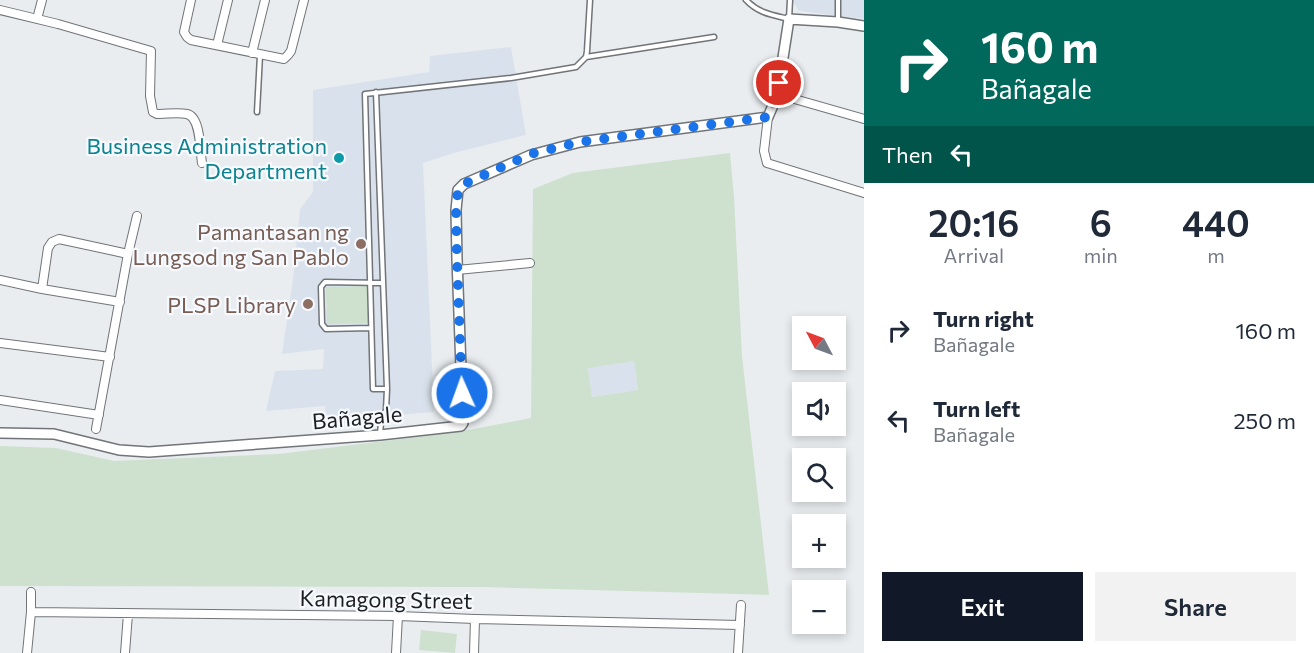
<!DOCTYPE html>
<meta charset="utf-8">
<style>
body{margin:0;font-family:Commissioner,sans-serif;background:#f2f2f3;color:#1f2937;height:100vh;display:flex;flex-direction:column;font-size:22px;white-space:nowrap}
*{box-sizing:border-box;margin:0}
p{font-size:20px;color:#747a83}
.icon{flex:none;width:33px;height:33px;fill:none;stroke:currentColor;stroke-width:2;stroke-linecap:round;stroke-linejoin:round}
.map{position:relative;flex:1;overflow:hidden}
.details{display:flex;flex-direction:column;background:#fff;width:450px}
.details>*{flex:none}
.top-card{background:#00695c;color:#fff;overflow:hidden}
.needle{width:39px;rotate:311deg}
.buttons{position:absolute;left:792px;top:316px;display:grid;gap:12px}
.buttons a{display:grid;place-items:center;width:54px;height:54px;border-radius:0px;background:#fff;box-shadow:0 3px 9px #0003;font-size:30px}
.pin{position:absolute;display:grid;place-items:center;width:51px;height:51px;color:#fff;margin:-26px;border:3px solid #fff;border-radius:50%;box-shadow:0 2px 6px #0007}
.me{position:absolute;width:66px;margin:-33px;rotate:358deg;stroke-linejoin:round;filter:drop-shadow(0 0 4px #0008)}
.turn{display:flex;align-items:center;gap:21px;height:126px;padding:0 18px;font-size:27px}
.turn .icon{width:78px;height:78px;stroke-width:2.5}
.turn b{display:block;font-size:42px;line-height:51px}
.then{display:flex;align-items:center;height:57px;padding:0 18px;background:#0003;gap:12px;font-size:22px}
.eta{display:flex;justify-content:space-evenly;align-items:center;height:102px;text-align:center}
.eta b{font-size:36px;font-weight:600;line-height:42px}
.cta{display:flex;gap:12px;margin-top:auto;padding:12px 18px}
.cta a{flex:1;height:69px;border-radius:0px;background:#111827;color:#fff;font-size:24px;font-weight:600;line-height:69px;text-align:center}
.cta a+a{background:#f2f2f3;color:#1f2937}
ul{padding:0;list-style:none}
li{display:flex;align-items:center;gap:18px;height:90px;padding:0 18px}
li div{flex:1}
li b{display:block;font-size:22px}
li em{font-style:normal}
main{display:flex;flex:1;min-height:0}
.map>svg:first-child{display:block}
.built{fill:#d9e2ec}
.green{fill:#cde1ce;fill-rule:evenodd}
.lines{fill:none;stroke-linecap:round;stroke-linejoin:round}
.service-casing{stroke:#717478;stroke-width:7}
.minor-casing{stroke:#717478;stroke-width:10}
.tertiary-casing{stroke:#717478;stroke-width:12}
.service{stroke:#fff;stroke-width:4}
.minor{stroke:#fff;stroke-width:8}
.tertiary{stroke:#fff;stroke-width:9}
.route{stroke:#1a73e8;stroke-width:10;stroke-dasharray:0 18}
.culture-dot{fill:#0f9aa8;stroke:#f6fafe;stroke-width:2}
.education-dot{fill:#8d6e63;stroke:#f6fafe;stroke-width:2}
.labels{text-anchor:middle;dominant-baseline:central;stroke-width:4.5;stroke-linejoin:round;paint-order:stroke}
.culture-label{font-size:22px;fill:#0d838f;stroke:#f6fafe;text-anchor:end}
.education-label{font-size:22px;fill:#785e54;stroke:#f6fafe;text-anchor:end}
.street-label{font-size:22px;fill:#1d1e1f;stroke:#f6fafe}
</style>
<main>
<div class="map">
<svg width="864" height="653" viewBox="0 0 864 653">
<rect width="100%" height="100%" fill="#e9edf0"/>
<path class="built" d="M792,0H864V19L799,11Z
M511,47L526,135L454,153L423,163L434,412L326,421L325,406L266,411L275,371L323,369L324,349L282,354L293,279L300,209L313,192V90L429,72L430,56Z
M634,361L638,390L592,397L588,367Z"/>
<path class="green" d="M730,153L734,197L742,356L769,595L483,587L0,586V446L56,448L114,461L279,454L458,432L531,418L533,189L573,173ZM634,361L638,390L592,397L588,368Z
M367,286L368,323L327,324L326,287Z
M421,630L457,634L455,653L419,650Z"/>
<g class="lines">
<defs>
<path id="service" d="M746,0C758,13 772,15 789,19L790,0
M838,0V20
M586,57L714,37
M376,92L387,389L386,410L381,422L380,435
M257,112L260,55
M371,328L326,329L322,324L321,287L325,282L383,283
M387,389H373L365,94L511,78L576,67L586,57L587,51L590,0"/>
<path id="minor" d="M191,0L184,32L187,37L191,40L284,59L288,55L291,51L304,0
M0,10L58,24L151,51L150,96L153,112L157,114C167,114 178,112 187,114C201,117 200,151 202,163
M37,19L42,0
M217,45L228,0
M252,53L265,0
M777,96H784L864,119
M768,117L764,151L767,163L864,193
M457,270L530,263
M0,280L42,289L120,302
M42,289L48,248L52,242L59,239L128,254
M0,343L110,357
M0,400L99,415
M96,429L128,254L137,216
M31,612L398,616L475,619L740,625
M27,653L31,612V592
M125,653L128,614
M396,653L398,616
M474,653L475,619
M738,653L741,605"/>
<path id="tertiary" d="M0,433L54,434L119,450L149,452L380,435L461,426L463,423L457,259L456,210L458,190L464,184L531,155L580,142L768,117L777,96L789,19L838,22L864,26"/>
</defs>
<use href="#service" class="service-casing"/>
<use href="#minor" class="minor-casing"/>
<use href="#tertiary" class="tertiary-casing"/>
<use href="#service" class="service"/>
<use href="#minor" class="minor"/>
<use href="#tertiary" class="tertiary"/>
</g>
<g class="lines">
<path class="route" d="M462,393L457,259L456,210L458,190L464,184L531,154L580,142L768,117L775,100L779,83"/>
</g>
<circle class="culture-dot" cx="339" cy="158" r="6"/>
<g class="education-dot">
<circle cx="361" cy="244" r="6"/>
<circle cx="308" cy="304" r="6"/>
</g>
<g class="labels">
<g class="culture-label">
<text x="327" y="145">Business Administration<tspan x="327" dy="25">Department</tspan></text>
</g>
<g class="education-label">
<text x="349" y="231">Pamantasan ng<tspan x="349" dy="25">Lungsod ng San Pablo</tspan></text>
<text x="296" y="304">PLSP Library</text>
</g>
<g class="street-label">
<text transform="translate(357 417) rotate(-5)">Bañagale</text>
<text transform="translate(386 599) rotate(1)">Kamagong Street</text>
</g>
</g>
</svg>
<div class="buttons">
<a><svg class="needle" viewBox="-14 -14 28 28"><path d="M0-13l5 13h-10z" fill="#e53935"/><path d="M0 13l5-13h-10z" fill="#747a83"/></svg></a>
<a><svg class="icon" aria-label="sound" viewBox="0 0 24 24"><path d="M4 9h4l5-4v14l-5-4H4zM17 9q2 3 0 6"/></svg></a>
<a><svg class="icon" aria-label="search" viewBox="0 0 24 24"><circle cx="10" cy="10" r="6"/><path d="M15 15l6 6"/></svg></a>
<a>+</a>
<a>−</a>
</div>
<div class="pin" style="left:779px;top:83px;background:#d93025"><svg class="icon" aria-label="arrive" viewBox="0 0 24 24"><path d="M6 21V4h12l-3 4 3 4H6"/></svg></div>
<svg class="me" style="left:462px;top:393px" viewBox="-20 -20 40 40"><circle r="17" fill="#1a73e8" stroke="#fff" stroke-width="3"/><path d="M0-11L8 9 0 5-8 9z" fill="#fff"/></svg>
</div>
<section class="details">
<div class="top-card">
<div class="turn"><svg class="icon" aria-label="right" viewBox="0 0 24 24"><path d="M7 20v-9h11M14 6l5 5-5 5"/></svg><div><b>160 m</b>Bañagale</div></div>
<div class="then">Then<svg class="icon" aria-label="left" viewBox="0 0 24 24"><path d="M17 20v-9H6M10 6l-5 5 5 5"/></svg></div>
</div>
<div class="eta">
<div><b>20:16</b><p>Arrival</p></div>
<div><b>6</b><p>min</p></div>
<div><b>440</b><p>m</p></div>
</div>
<ul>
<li><svg class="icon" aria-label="right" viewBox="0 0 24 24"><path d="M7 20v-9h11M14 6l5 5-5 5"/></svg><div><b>Turn right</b><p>Bañagale</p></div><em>160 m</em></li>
<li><svg class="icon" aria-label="left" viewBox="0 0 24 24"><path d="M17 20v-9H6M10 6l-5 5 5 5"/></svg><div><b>Turn left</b><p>Bañagale</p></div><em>250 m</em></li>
</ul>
<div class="cta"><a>Exit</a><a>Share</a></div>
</section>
</main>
